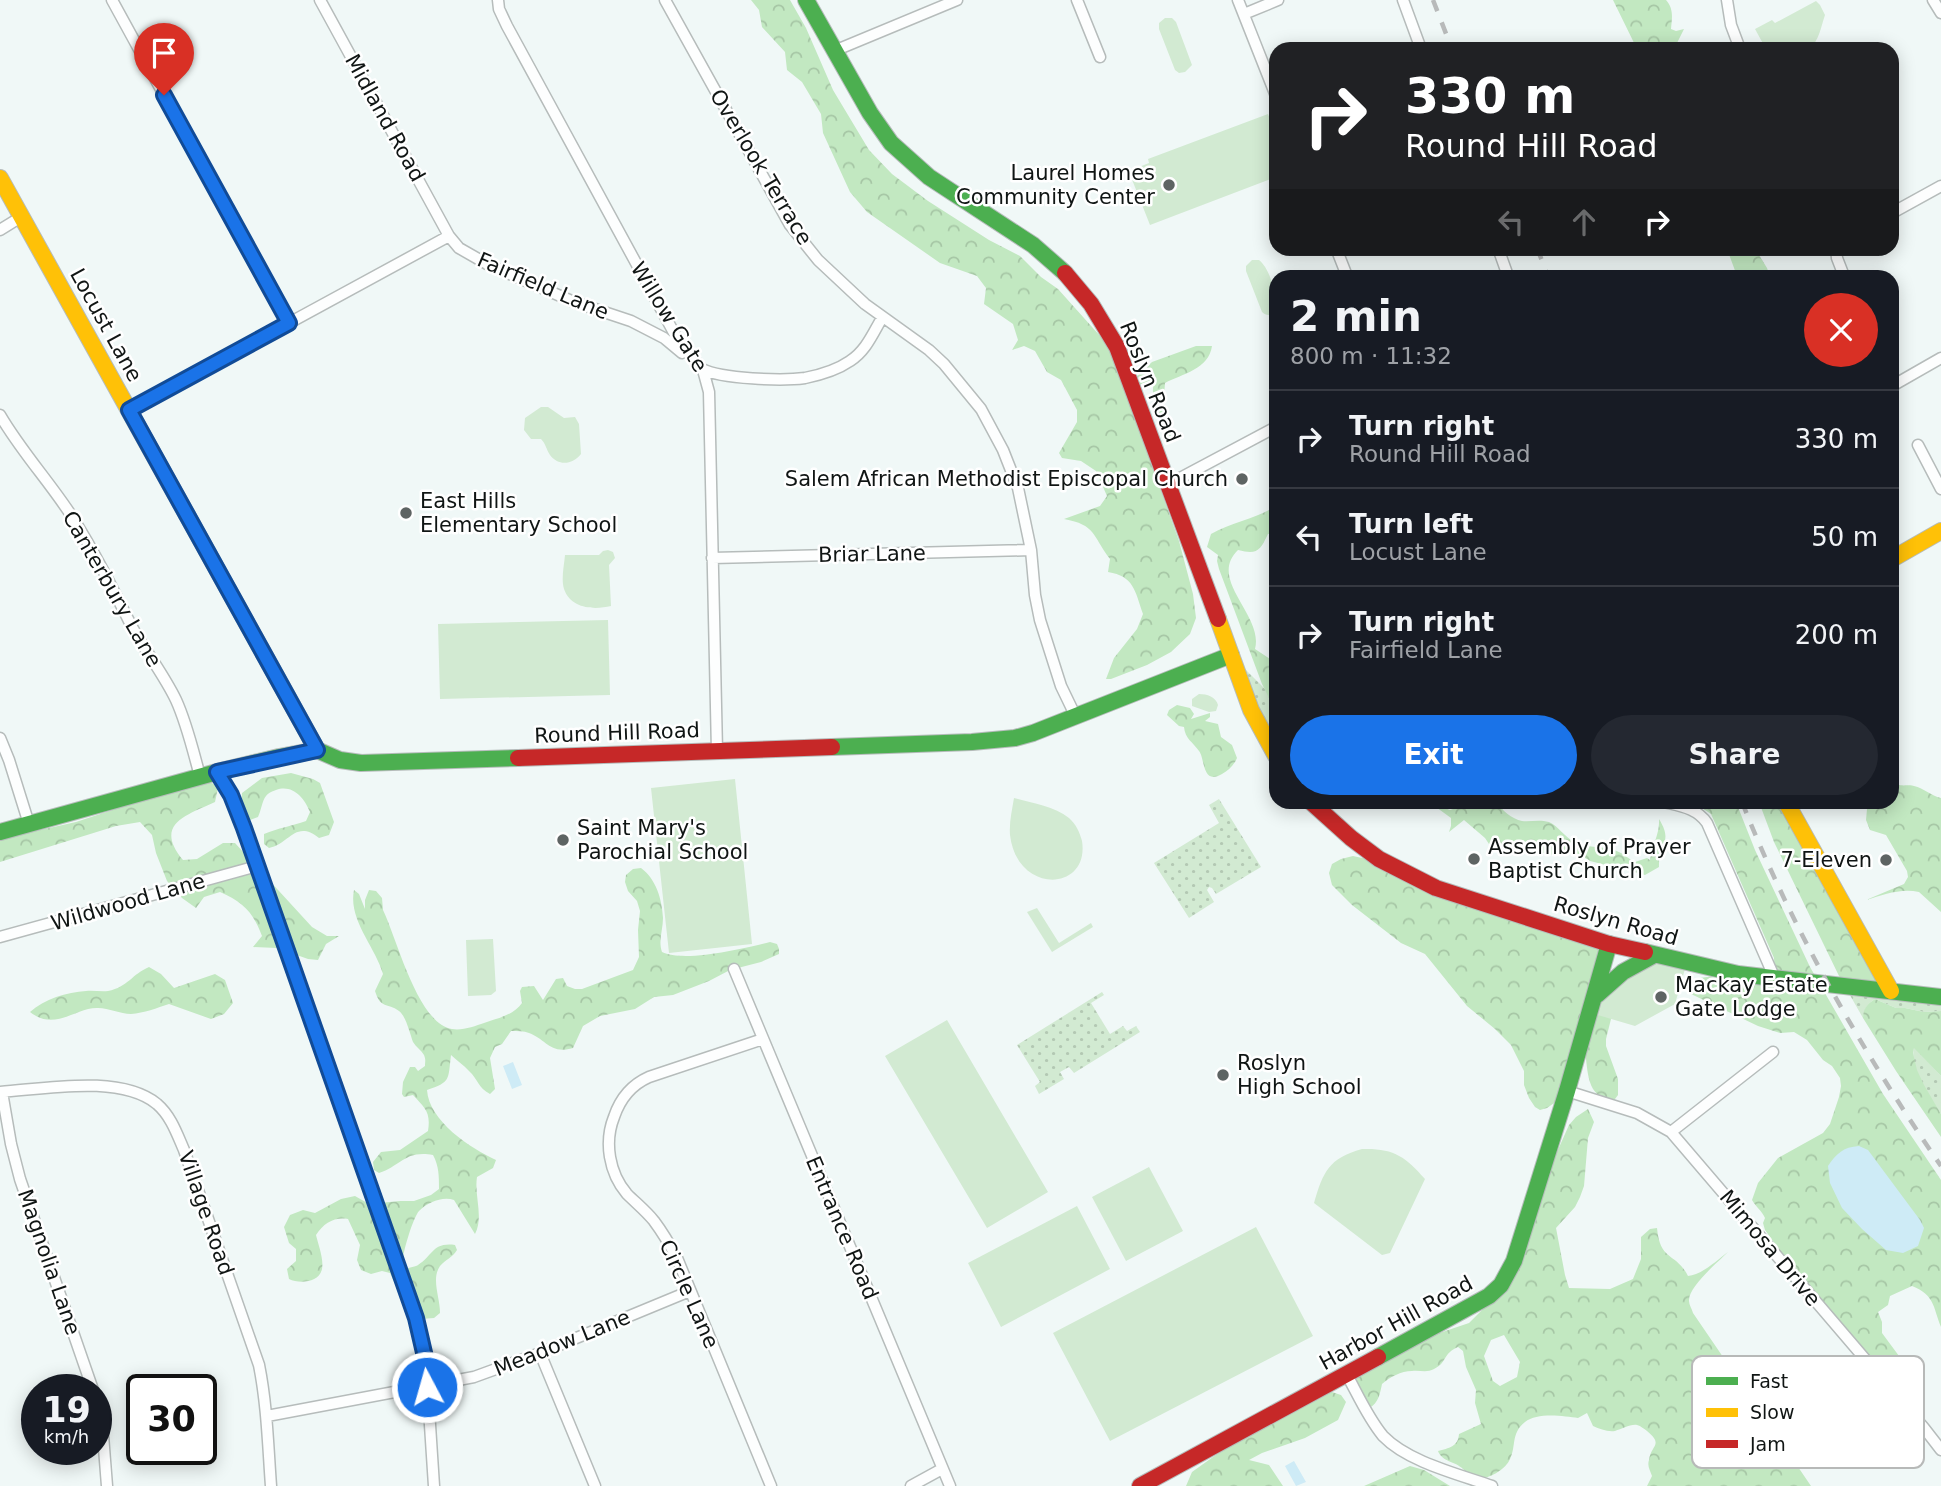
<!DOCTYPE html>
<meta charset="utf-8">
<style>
body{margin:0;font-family:"DejaVu Sans",sans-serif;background:#242831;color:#f1f3f6;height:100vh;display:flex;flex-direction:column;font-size:26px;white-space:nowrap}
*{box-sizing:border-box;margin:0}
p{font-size:23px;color:#9ea1a6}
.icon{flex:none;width:38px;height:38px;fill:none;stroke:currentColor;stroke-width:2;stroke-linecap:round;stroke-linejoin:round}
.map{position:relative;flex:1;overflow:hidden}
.details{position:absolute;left:1269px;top:270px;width:630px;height:539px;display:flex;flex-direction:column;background:#171b24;border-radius:21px;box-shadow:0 4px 18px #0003}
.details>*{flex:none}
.guide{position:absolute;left:1269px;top:42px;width:630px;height:214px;border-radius:21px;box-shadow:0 4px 18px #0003;background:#202124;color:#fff;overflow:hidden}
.speed{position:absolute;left:21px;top:1374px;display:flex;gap:14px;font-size:35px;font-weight:700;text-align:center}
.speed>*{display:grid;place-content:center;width:91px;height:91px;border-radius:50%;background:#171b24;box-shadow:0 4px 18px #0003;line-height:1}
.speed small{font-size:18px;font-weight:400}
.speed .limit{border:4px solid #111;border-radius:10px;background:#fff;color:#111}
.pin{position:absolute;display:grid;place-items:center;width:60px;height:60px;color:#fff;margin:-72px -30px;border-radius:50% 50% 50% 0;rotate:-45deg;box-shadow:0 0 7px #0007}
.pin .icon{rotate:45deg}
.me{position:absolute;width:77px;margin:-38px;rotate:354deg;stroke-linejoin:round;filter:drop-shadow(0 0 5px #0008)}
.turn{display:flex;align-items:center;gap:24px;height:147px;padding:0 21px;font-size:32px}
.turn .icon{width:91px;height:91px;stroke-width:2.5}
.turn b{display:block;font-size:49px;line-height:60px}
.lanes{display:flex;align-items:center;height:66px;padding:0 21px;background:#0003;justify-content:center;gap:35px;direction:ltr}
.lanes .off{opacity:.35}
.round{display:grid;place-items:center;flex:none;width:74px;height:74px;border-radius:37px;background:#242831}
.head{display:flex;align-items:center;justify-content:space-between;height:119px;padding:0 21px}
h1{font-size:42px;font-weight:700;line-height:52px}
.action{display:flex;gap:14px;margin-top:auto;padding:14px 21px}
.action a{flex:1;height:80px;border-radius:42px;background:#1a73e8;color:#fff;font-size:28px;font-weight:700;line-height:80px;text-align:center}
.action a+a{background:#242831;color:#f1f3f6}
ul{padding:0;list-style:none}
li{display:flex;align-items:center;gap:21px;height:98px;padding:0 21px;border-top:2px solid #363941}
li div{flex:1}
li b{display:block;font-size:26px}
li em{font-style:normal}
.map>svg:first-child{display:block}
.grass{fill:url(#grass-dots)}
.forest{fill:url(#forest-crowns);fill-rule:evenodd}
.green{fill:#d2ead2}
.water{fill:#ceebf6}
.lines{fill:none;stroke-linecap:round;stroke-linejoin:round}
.street-casing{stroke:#b6bcbb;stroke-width:13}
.fast-casing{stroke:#b6bcbb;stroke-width:18}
.slow-casing{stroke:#b6bcbb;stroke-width:18}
.jam-casing{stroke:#b6bcbb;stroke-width:18}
.street{stroke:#fdfefe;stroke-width:10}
.fast{stroke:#4caf50;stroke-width:16}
.slow{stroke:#ffc107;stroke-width:16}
.jam{stroke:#c62828;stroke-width:16}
.rail{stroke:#b8baba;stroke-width:4.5;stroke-dasharray:12 12;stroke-linecap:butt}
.route-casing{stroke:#114b97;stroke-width:18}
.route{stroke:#1a73e8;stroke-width:12}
.poi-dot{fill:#5e6463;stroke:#fff;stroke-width:2.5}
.labels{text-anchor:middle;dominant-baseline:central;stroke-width:5;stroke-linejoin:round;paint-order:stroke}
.street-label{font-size:21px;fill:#101514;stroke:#fff}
.poi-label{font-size:21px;fill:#101514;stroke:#fff;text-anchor:start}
.key{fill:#fff;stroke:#b7b9b8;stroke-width:2}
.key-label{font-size:19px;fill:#101514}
</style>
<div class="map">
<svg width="1941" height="1486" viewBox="0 0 1941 1486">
<defs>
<pattern id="grass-dots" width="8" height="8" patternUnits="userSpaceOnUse" patternTransform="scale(1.75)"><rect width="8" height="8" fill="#d2ead2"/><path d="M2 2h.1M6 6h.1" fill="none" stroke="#b3c8b3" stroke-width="1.8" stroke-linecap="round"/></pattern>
<pattern id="forest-crowns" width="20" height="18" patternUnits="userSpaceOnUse" patternTransform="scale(1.75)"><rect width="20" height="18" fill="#c2e8c1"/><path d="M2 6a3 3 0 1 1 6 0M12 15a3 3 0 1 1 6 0" fill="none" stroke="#a6c6a5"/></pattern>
</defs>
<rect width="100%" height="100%" fill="#f0f8f7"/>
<path class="grass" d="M1231,655L1276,700V757Z
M1219,799L1261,867L1216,894L1212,888L1209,887L1207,890L1214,902L1189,918L1154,863L1219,823L1209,805Z
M1839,976L1844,982L1892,991L1941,997V1011L1924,1012L1905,1008H1896L1875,999C1867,1004 1864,1009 1863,1018Z
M1102,992L1104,995L1091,1003L1110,1034L1123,1026L1127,1031L1136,1026L1140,1032L1074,1073L1069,1067L1060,1072L1064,1079L1039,1094L1035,1086L1040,1082L1017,1045Z
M1914,1047L1941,1076V1114C1930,1096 1909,1070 1914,1047Z"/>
<path class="forest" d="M751,0H790L806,28L833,90L869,150L892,174L928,201L989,240L1020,256L1041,277L1058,289L1101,337L1130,383L1152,362L1196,346H1212C1209,369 1182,374 1165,383L1163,409L1172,440C1162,423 1149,402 1154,381L1137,385L1134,407L1150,460L1179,541L1193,594L1196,618L1190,634L1171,652L1147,665L1111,679H1106L1114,658L1137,629L1143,614C1135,591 1134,576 1108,572L1110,559C1092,535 1096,525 1064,519L1100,506L1107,496L1096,471L1081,461L1062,458L1059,453L1077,422V410L1061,380L1047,372L1035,351L1024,346L1012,350L1018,340L1013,324L984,304L986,288L977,276L940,263L867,212L850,192L823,133L821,114L802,82L787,70L785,52L762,27L759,10Z
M1613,0H1666C1674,9 1672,18 1671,29L1676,31L1684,29L1677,43V49H1637Z
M1727,249H1762L1759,255L1767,268L1770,276H1737Z
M1276,506V533L1268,534C1260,551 1257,555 1238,550C1207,580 1264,615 1255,649L1276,663V712L1262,684L1219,569L1217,561L1218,555L1207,547L1211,534C1231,522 1256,519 1276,506Z
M1177,705L1190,708L1194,714L1191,719L1210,713V717L1205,721L1218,724L1221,737L1232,745L1237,758C1234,765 1229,770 1222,774C1202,786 1205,758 1199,751C1193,742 1185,739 1184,727L1179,726L1167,715L1169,710Z
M291,773L313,779L320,783L334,822L329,835L319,838C295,819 289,845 269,848L264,844V834C278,828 292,826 306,821L310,812C304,797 292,784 276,790C273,791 268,793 266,796C262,801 261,811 258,817L250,820L245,819L241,809L242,793L262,778Z
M207,781L214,784L218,788L215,802C187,815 153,824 183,860L197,859L223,843H235L312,927L327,936H339L326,944L318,960L308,959L277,948L253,947L262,936C253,912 243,902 220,892L204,897L196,908L182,898L167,881L156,853L152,835L140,822L116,826L0,862V839L76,822L191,784Z
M1892,781C1900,788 1904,784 1914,786C1924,788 1931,796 1941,798V912L1919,892C1900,888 1884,895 1866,900L1904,884L1908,877L1907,871L1886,835L1870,830L1866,820L1867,809L1863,802H1892Z
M1429,802L1450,810L1459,807L1466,802H1497C1501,810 1512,819 1522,821C1531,822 1539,819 1549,822C1558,826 1565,837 1574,842C1588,849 1607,845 1621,853C1626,856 1629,859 1635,862L1647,858L1650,860C1652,845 1660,834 1659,819C1674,843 1658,844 1659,867L1645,875L1590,861L1579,854L1565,852L1549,855L1538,851L1504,848L1494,844H1489L1485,838L1464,820L1449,832L1451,826V818Z
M1703,802H1736L1755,850L1810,967L1883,1094L1941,1180V1327C1933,1307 1935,1295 1912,1286L1890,1296L1888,1305L1878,1312L1882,1322V1333L1899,1356L1912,1381L1888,1370L1842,1333L1780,1260L1775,1244L1765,1230L1763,1223L1765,1218C1762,1211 1756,1207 1752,1200L1758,1183L1778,1158L1823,1133L1830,1124L1839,1097L1841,1086L1840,1078L1832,1066L1823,1060L1807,1040L1794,1032L1780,1033L1758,1026L1691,994L1683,985C1705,970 1749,978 1775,979L1774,958L1711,814L1702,808Z
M1759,802H1786L1883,984L1844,982L1839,976L1774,842Z
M1353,856L1385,863L1609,944L1603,964L1612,1015L1606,1039V1046L1618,1079V1095L1615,1099C1586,1101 1588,1070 1585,1050L1557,1101L1547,1108L1540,1110L1535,1107L1529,1098L1524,1085V1071L1511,1045L1495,1029L1467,1006L1425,954L1401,943L1352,905L1332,885L1329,873L1332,864L1341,859Z
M641,868C656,879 662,899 663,918C663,930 658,941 662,952C685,963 745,948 770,942L777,944L779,949V954L761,962L730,970L709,981L673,995L654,997L635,1009L600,1016L583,1026L573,1048C550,1055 546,1039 529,1033C524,1031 517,1031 511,1031L502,1044L495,1047L490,1058L495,1089L490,1094C478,1088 478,1079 469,1071C464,1065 456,1060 451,1055C448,1080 451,1082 427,1090C429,1121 470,1148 496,1160L493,1168L477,1177C474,1196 484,1217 475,1234L454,1200C443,1196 428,1202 419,1211C413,1218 404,1249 403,1258C403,1262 405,1265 406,1269C408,1268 417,1266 418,1265C433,1256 432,1242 455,1245L457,1250C452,1258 446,1259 440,1266C431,1279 440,1297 440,1313L434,1318L421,1319L401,1297L390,1273L382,1271L371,1274L361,1270L357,1260L360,1245L348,1219C334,1217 324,1223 316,1235C318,1244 324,1259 322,1269C319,1283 299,1284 289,1279L287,1269L296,1261V1249L289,1243L284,1227L290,1215L303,1210L315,1213L341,1199L355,1196L369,1204L400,1201H414L431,1195L439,1189C439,1176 439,1166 433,1155C405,1150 401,1166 379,1173L374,1170L373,1162L381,1152L400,1150L428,1131C431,1112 425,1108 413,1095L404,1097L402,1094L403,1082L410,1067H415L418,1071L425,1066C425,1061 426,1060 424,1055C421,1050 416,1047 413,1042C410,1034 406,1016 399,1011C387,1002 381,1010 375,991L383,974C375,946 348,920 354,890L359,894L365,909V900L369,890L376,891L382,898L383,910C397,939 418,1024 452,1029C462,1031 475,1026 484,1023C498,1018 514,1015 522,1003L520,991L522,987L534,986L543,1000L556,979L563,978L567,986L575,989H582L633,970L639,957L638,930L640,911L637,901L628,891L625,882L626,875L633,869Z
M149,967L161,974L174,988L215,974L225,980L233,1003L224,1014L211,1019L169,1004C157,1008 144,1013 131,1014C120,1014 109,1008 98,1008C76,1007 55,1032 30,1012C44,999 67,992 86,991C93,990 101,992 108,991C128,987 132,974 149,967Z
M1875,999L1896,1008H1905L1924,1012L1941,1011V1076L1914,1048L1913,1053L1917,1070L1924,1085L1941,1114V1137L1896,1071L1863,1018C1863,1009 1867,1004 1875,999Z
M1588,1109L1594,1122L1588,1138L1584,1186L1580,1197L1575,1207L1556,1228L1565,1275L1569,1288L1610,1289L1633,1279L1641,1259V1237L1650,1229L1657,1228C1660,1262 1676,1252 1688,1276C1702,1275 1717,1260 1728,1252C1718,1262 1688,1287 1689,1301C1689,1305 1692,1309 1693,1313L1811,1486H1647L1652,1476C1650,1470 1647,1466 1649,1460C1651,1445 1664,1445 1647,1431C1644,1429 1641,1426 1637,1425C1630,1424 1622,1429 1615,1431C1607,1432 1600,1429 1593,1426L1587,1413L1578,1418C1564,1416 1537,1412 1525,1422C1510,1434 1517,1447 1509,1461C1503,1472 1482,1483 1471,1477C1468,1475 1466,1471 1463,1469C1455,1461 1442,1462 1438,1451C1449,1448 1458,1447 1459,1434L1481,1424L1475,1403L1476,1390L1466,1367L1463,1351L1458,1347C1443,1353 1447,1363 1434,1369C1427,1373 1420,1370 1412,1371C1401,1371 1390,1377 1382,1384C1380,1393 1379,1403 1369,1408L1355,1388L1358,1374L1404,1345L1469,1323L1483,1309L1489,1296L1508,1274L1536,1219L1549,1170L1569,1125L1576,1117ZM1504,1335L1520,1362L1517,1377L1500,1386L1493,1381L1484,1356L1491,1340Z
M1332,1392L1341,1395L1346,1402L1338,1420L1305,1438L1262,1453L1249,1460L1269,1465L1283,1486H1186L1192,1472L1213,1457L1262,1425L1319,1395Z
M1410,1466L1424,1470L1450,1486H1364Z"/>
<path class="green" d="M1816,1L1820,5L1825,15C1821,27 1819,40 1810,49H1766L1755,29L1772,20L1775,23Z
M1165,18H1172L1176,22L1192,65L1185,72L1179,73L1175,70L1159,29V23Z
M1268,114L1276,134V177L1150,225L1131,177L1141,173L1139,167L1149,163L1148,159Z
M1252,260H1259C1272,271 1276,296 1276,312C1271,316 1266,316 1262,312L1246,271V266Z
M541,407H548L564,418L575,417L579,424L581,454C573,464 559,467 550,455C546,449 546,444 541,439H531L524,430L525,418Z
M608,550L613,552L615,558L609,565L611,606C594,610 571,609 564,589C561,579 564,566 565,555H599L603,551Z
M608,620L610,695L440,699L438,624Z
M1199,694C1207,694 1216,697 1218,705L1216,711L1209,712L1192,706V699Z
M735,779L752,944L669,953L651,788Z
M1014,798C1032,803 1054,806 1069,818C1076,824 1080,833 1082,841C1090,892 1017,895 1010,835C1009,823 1012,810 1014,798Z
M1037,908L1059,943L1091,923L1093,927L1052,952L1027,912Z
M493,939L496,991L491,995L468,996L466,940Z
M1687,962L1675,1004L1635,1026L1591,1013L1595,997L1637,963Z
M947,1020L1048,1192L987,1228L885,1056Z
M1362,1149C1393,1148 1405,1156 1425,1179L1390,1253L1382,1255L1314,1203C1323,1172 1329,1158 1362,1149Z
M1149,1167L1183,1231L1126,1261L1092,1197Z
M1077,1206L1110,1269L1001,1327L968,1263Z
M1256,1227L1313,1336L1110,1441L1053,1333Z"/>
<path class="water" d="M513,1062L522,1085L512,1089L503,1066Z
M1859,1146L1868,1150L1920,1220L1924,1228L1918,1246L1903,1253L1886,1250L1862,1229L1842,1208L1830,1183L1828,1166C1836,1154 1843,1147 1859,1146Z
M1294,1461L1306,1482L1296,1486L1285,1466Z"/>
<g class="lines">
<defs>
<path id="street" d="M112,0L289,323
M320,0L449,236L459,248L487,264L574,302L631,321L664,338L682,353
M498,0L499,9L507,26L679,342L703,370L709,392L717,751
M665,0L790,225L818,260L865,304L929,350L944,364L981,409L1003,450L1018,488L1031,550L1035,595L1040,620L1061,686L1075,715
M1077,0L1100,57
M1238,0L1276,96
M1403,0L1421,49
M1727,0L1731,25L1740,49
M1933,0L1941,13
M1244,14L1278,0
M834,51L957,0
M1892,213L1941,186
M0,230L21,217
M1336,248L1347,276
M1498,248L1508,276
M1836,248L1837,258L1844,276
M702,369C722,379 782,381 805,378C820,375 837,370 850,361C866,351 873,333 882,318
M1892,386L1941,358
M129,410L449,236
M0,415C21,451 48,480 71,515C94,551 113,589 132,627C146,652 164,675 176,700C187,724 193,751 200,776
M1918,445L1941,489
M1169,484L1276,427
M712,558L1031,550
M0,738L9,760L29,824
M217,772L231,795L244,829L416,1318L426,1364L434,1486
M1664,802C1680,806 1697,808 1707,823L1775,979
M0,937L257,866
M734,969L950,1486
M763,1039L649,1077C631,1085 620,1099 614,1117C604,1142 609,1173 627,1194C636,1203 646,1211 654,1221C663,1233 670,1245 677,1258L771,1486
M1567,1091L1637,1113L1671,1132L1924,1428L1941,1450
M0,1092C45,1089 120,1074 157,1104C171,1116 177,1134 184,1150L259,1365C267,1405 268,1445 271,1486
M2,1092L11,1144L20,1179L93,1390
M1671,1132L1773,1052
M540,1353L595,1486
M1347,1375C1358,1395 1368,1418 1383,1436C1408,1462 1458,1474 1492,1486
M96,1401L103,1435L107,1486
M267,1416L474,1377L540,1353L690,1291
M911,1486L942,1469"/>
<path id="fast" d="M806,0L870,113L891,143L929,177L1033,245L1065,273
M832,747L972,742L1015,738L1033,733L1231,655
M0,832L217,772L279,757L317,750L340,760L361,763L518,758
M1645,952L1738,974L1941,997
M1597,995L1623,972L1654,955
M1378,1357L1489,1296L1501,1285L1514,1261L1567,1091L1609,944"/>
<path id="slow" d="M0,178L187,515
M1892,559L1941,531
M1218,619L1251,710L1276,756
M1786,802L1891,991"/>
<path id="jam" d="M1065,273L1091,304L1117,347L1218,619
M187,515L317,750
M518,758L832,747
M1311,802L1351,838L1379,859L1436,888L1609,944L1645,952
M1140,1486L1378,1357"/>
</defs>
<use href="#street" class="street-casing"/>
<use href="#fast" class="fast-casing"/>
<use href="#slow" class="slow-casing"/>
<use href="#jam" class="jam-casing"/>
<use href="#street" class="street"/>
<use href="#fast" class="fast"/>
<use href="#slow" class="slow"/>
<use href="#jam" class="jam"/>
<path class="rail" d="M1433,0L1452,49
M1537,248L1548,276
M1742,802C1793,931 1862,1051 1941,1166"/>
</g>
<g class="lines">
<defs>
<path id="route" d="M164,95L289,323L129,410L317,750L217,772L231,795L244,828L416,1318L425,1357L427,1387"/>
</defs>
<use href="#route" class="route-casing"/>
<use href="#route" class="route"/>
</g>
<g class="poi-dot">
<circle cx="1169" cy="185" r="7"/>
<circle cx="1242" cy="479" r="7"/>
<circle cx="406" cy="513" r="7"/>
<circle cx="563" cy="840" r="7"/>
<circle cx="1474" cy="859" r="7"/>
<circle cx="1886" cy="860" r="7"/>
<circle cx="1661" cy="997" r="7"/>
<circle cx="1223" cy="1075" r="7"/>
</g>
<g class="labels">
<g class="street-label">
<text transform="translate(385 118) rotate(61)">Midland Road</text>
<text transform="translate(761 167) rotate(59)">Overlook Terrace</text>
<text transform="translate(543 286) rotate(23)">Fairfield Lane</text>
<text transform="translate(669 317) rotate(58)">Willow Gate</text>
<text transform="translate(106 325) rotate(61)">Locust Lane</text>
<text transform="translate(1150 382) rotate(68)">Roslyn Road</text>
<text transform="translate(872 554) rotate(-1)">Briar Lane</text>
<text transform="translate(112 589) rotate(60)">Canterbury Lane</text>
<text transform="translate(617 733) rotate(-2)">Round Hill Road</text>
<text transform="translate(128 902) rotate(-16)">Wildwood Lane</text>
<text transform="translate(1616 921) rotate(16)">Roslyn Road</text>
<text transform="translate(206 1213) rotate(71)">Village Road</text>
<text transform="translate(842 1228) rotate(67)">Entrance Road</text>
<text transform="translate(1770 1248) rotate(50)">Mimosa Drive</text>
<text transform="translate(49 1262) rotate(71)">Magnolia Lane</text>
<text transform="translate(689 1294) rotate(66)">Circle Lane</text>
<text transform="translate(1396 1323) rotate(-29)">Harbor Hill Road</text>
<text transform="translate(562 1343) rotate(-22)">Meadow Lane</text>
</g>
<g class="poi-label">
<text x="1155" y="173" text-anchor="end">Laurel Homes<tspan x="1155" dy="24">Community Center</tspan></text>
<text x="1228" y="479" text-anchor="end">Salem African Methodist Episcopal Church</text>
<text x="420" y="501">East Hills<tspan x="420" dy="24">Elementary School</tspan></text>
<text x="577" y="828">Saint Mary's<tspan x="577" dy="24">Parochial School</tspan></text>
<text x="1488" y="847">Assembly of Prayer<tspan x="1488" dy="24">Baptist Church</tspan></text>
<text x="1872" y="860" text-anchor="end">7-Eleven</text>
<text x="1675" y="985">Mackay Estate<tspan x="1675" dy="24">Gate Lodge</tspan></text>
<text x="1237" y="1063">Roslyn<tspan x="1237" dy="24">High School</tspan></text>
</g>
</g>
<rect x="1692" y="1356" width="232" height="112" rx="10" class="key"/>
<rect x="1706" y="1377" width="32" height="8" fill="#4caf50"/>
<rect x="1706" y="1408" width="32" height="9" fill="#ffc107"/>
<rect x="1706" y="1440" width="32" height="8" fill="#c62828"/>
<g class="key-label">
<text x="1750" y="1388">Fast</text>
<text x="1750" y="1419">Slow</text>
<text x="1750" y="1451">Jam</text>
</g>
</svg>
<div class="speed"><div>19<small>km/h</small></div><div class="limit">30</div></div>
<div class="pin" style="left:164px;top:95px;background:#d93025"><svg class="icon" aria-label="arrive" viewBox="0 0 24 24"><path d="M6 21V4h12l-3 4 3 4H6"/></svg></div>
<svg class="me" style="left:427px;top:1387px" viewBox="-20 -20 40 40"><circle r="17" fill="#1a73e8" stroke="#fff" stroke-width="3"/><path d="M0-11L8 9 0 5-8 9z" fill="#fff"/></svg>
<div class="guide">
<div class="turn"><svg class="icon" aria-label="right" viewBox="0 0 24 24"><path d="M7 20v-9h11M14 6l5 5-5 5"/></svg><div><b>330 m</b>Round Hill Road</div></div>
<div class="lanes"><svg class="icon off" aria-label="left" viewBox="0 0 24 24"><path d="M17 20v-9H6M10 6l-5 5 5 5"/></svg><svg class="icon off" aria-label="ahead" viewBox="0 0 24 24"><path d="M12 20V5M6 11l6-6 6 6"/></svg><svg class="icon" aria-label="right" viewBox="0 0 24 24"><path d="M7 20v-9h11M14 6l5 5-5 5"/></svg></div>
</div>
<section class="details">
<div class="head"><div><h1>2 min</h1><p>800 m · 11:32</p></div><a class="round" style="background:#d93025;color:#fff"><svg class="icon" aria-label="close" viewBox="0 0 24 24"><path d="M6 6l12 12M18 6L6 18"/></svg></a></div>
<ul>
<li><svg class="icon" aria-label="right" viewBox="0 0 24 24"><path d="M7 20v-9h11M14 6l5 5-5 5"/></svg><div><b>Turn right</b><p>Round Hill Road</p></div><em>330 m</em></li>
<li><svg class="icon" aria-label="left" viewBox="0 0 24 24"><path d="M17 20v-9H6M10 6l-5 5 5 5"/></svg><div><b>Turn left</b><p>Locust Lane</p></div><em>50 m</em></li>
<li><svg class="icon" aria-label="right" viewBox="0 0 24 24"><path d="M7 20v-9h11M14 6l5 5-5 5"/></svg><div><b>Turn right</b><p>Fairfield Lane</p></div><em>200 m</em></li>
</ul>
<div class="action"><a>Exit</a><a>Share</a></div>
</section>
</div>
